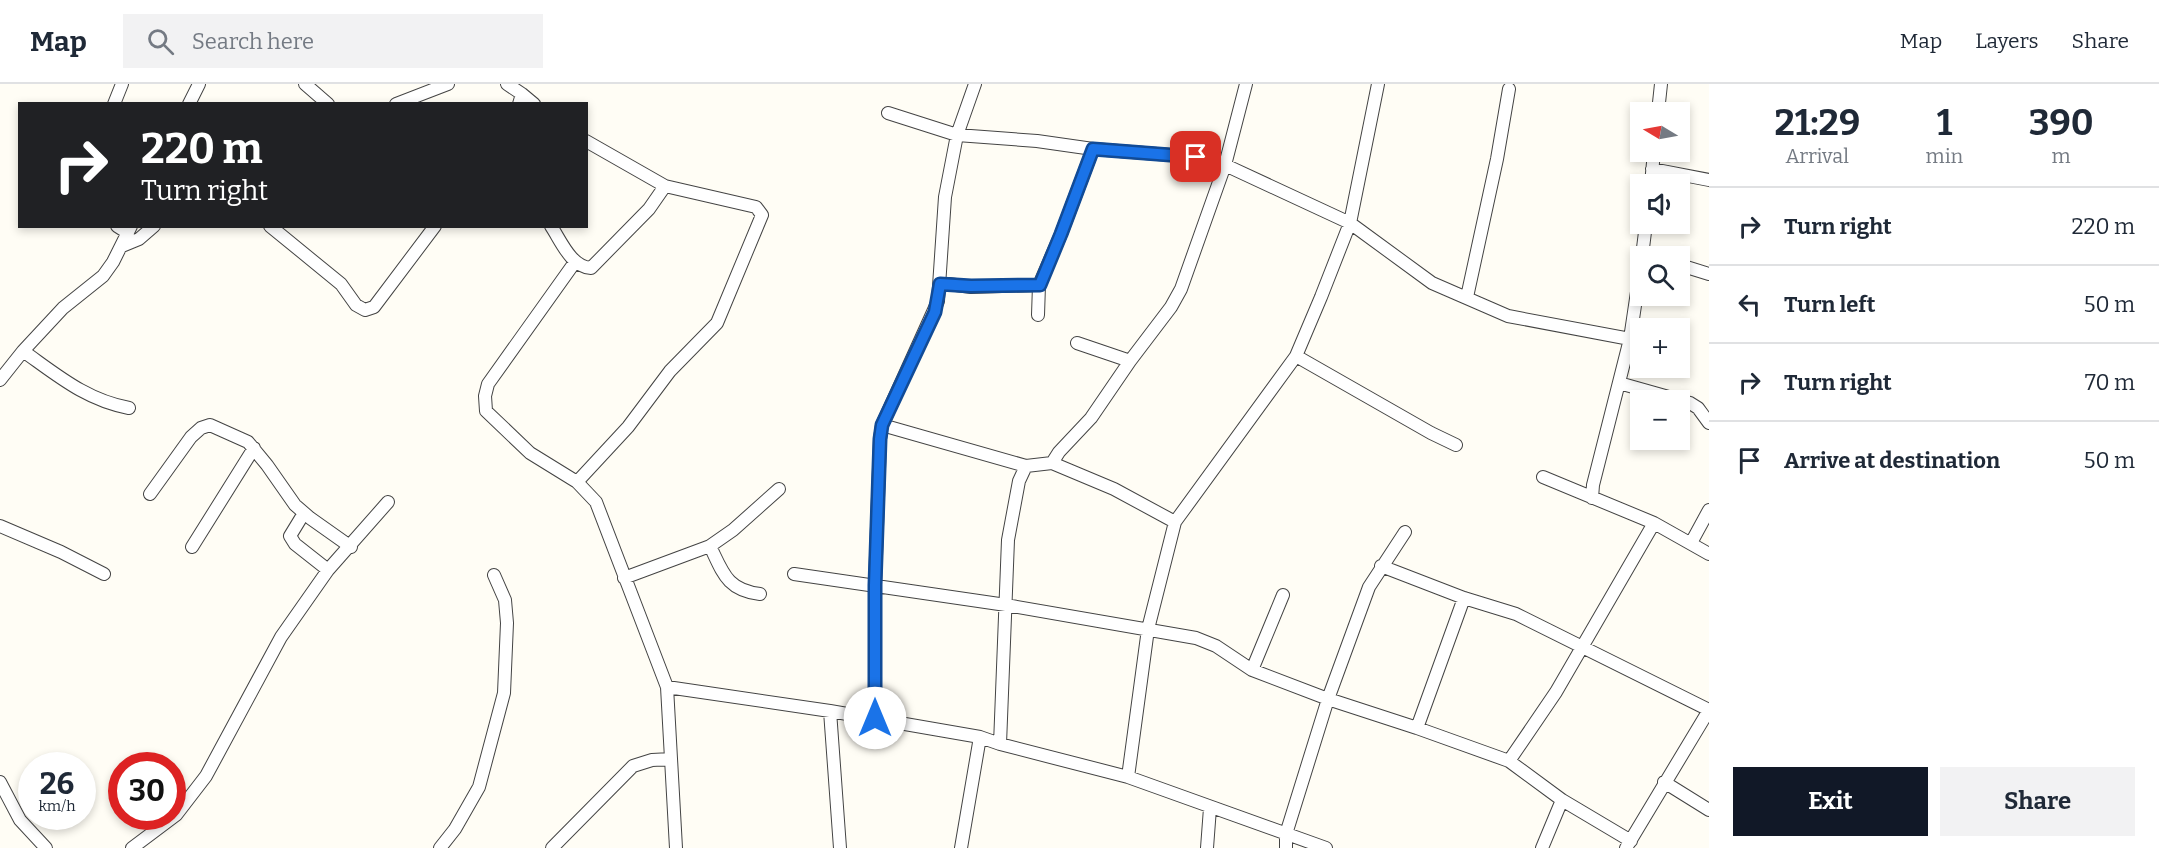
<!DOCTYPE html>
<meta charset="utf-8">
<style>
body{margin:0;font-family:Bitter,serif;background:#f2f2f3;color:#1f2937;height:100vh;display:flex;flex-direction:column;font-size:22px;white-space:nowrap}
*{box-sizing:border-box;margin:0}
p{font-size:20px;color:#747a83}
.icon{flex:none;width:33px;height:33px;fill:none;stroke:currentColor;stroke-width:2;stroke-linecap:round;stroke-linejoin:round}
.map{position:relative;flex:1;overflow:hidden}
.sheet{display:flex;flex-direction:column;background:#fff;width:450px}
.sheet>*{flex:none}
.hud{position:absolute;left:18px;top:18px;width:570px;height:126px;border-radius:0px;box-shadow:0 3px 9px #0003;background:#202124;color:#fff;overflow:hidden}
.needle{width:39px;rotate:280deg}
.buttons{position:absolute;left:1630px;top:18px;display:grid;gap:12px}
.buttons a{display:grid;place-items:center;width:60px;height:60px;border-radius:0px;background:#fff;box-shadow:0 3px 9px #0003;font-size:30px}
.speed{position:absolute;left:18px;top:668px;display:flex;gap:12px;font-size:30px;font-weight:700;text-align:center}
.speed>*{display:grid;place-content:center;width:78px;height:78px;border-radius:50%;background:#fff;box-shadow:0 3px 9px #0003;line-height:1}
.speed small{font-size:15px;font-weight:400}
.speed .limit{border:9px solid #d22;background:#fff;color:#111}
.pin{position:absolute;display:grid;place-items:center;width:51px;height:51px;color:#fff;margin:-26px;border-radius:12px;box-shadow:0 3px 9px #0006}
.me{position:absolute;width:66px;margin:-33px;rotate:0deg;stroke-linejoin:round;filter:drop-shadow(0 0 4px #0008)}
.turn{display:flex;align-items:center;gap:21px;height:126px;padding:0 24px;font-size:27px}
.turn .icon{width:78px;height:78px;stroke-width:2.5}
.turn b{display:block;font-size:42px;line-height:51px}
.eta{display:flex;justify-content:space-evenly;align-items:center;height:102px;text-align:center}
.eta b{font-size:36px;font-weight:700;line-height:42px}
.cta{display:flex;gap:12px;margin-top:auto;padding:12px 24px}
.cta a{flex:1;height:69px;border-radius:0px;background:#111827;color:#fff;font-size:24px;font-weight:700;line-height:69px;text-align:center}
.cta a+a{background:#f2f2f3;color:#1f2937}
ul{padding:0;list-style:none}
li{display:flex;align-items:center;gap:18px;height:78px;padding:0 24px;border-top:2px solid #e0e1e3}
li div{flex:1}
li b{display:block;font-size:22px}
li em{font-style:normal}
header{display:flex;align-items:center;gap:36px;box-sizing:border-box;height:84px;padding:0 30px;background:#fff;border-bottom:2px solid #e0e1e3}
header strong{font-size:28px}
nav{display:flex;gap:33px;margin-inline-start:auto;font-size:21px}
.search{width:420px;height:54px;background:#f2f2f3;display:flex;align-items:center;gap:15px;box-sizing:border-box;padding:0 21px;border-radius:0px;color:#747a83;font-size:22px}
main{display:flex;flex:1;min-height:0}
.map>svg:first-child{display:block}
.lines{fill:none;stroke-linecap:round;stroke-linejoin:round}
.street-casing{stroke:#444;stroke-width:14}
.street{stroke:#fff;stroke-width:12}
.route-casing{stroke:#114b97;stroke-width:15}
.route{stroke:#1a73e8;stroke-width:10}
</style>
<header>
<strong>Map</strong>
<div class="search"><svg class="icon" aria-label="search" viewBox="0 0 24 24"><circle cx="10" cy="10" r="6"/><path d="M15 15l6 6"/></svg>Search here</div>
<nav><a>Map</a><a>Layers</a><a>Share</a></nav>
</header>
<main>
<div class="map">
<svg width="1709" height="764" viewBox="0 0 1709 764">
<rect width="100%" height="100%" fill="#fffdf5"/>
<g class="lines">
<defs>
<path id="street" d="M305,0L328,20
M507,0L522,10L519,20
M522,10L534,20
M114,20L122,0
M189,20L199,0
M396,20L448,0
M1658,28L1661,0
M888,29L957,51L1037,57L1093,65L1196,73L1225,81L1350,139L1432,199L1508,232L1630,255
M1652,85L1709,96
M1651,100L1654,68
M117,142L128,149
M270,142L341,200L356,221L365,226L374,223L435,142
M551,142C561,157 571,183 591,184L649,125L665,102
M122,162L139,155L154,142
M1643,169L1655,172
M1642,172L1646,140
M575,178L488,300L485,312L486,327L530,369L577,398L596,418L667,603L676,764
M1680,181L1709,190
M941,199L971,203L1039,201
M1467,213L1497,75L1509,5
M1038,231L1039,201L1061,150L1093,65
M1077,259L1130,277
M23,267C57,291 86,316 129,324
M1296,272L1431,349L1456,361
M0,296L23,267L63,224L103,192L113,178L131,142
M1619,299L1690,319L1698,324L1709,339
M882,341L1026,382L1052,379L1114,405L1175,438
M1052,379L1059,368L1091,334L1130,277L1171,223L1181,205L1225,81L1246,0
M1543,393L1654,439L1709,470
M577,398L628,343L670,287L717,239L762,131L756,123L665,102L586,57
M150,410L191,353L201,344L210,341L248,358L267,381L295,421L310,434L351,463
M1592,414L1593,401L1630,255L1641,181
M304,429L290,452L295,460L328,486
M0,442L61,468L104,490
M1691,459L1709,426
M710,462C723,489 727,506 760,510
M192,463L254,364
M1381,482L1464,514L1516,530L1709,626
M794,490L1006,521L1196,554L1216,562L1252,586L1328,615L1417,644L1509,677L1562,716
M624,494L710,462L733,446L779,405
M1252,586L1283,511
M667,603L830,627L980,653L1000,660L1128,693L1326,764
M830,627L840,764
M875,634V501L880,355L882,341L938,217L945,113L957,51L975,0
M1417,644L1464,514
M1000,660L1008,456L1019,397L1026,382
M1509,677L1556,608L1654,439
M1128,693L1148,545L1175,438L1296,272L1321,213L1350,139L1378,0
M0,698L20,736L46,764
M1664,698L1709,726
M132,764L176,731L206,692L281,553L328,486L388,418
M440,764L455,745L479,703L504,609L507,539L505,516L494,491
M552,764L633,682L652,676L671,675
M961,764L980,653
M1207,764L1210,724
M1286,764V750L1328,615L1369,503L1405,448
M1542,764L1562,716L1631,757
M1626,764L1709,626"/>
</defs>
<use href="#street" class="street-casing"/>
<use href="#street" class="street"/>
</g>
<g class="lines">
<defs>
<path id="route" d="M875,634V501L880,355L882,341L935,228L940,200L971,202L1040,201L1061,150L1093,65L1196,73"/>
</defs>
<use href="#route" class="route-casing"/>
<use href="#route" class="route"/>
</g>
</svg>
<div class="buttons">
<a><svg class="needle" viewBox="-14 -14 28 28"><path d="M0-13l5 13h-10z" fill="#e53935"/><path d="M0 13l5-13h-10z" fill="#747a83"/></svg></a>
<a><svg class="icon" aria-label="sound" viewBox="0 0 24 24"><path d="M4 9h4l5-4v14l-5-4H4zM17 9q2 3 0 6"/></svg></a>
<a><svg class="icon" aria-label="search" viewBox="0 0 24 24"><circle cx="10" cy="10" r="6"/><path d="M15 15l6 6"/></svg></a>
<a>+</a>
<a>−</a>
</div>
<div class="speed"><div>26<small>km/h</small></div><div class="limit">30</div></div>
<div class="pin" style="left:1196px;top:73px;background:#d93025"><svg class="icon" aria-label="arrive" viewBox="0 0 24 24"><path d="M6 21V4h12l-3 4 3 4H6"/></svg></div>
<svg class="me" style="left:875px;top:634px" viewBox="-20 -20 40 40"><circle r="19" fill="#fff"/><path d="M0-13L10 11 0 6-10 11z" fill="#1a73e8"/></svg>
<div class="hud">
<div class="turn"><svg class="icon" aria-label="right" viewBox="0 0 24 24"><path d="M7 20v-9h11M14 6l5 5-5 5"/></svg><div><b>220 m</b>Turn right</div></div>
</div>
</div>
<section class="sheet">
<div class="eta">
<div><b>21:29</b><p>Arrival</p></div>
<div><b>1</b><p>min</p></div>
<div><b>390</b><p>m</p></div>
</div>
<ul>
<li><svg class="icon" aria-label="right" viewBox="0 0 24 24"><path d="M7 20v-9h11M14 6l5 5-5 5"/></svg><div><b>Turn right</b></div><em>220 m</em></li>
<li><svg class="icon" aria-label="left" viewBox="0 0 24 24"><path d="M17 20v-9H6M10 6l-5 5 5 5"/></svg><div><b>Turn left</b></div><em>50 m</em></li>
<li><svg class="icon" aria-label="right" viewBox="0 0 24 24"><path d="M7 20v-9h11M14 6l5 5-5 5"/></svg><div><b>Turn right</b></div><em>70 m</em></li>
<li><svg class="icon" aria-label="arrive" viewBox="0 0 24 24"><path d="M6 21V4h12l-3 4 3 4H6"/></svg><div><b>Arrive at destination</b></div><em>50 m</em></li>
</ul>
<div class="cta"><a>Exit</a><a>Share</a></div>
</section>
</main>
